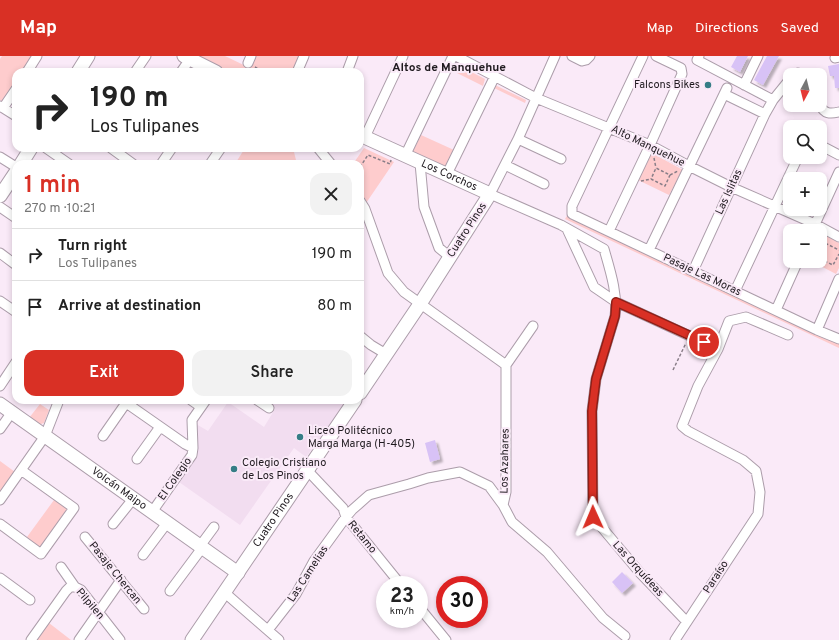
<!DOCTYPE html>
<meta charset="utf-8">
<style>
body{margin:0;font-family:Overpass,sans-serif;background:#f2f2f2;color:#222;height:100vh;display:flex;flex-direction:column;font-size:15px;white-space:nowrap}
*{box-sizing:border-box;margin:0}
p{font-size:13px;color:#767676}
.icon{flex:none;width:22px;height:22px;fill:none;stroke:currentColor;stroke-width:2;stroke-linecap:round;stroke-linejoin:round}
.map{position:relative;flex:1;overflow:hidden}
.panel{position:absolute;left:12px;top:104px;width:352px;height:244px;display:flex;flex-direction:column;background:#fff;border-radius:12px;box-shadow:0 2px 6px #0003}
.panel>*{flex:none}
.top-card{position:absolute;left:12px;top:12px;width:352px;height:84px;border-radius:12px;box-shadow:0 2px 6px #0003;background:#fff;color:#222;overflow:hidden}
.needle{width:26px;rotate:187deg}
.controls{position:absolute;left:783px;top:12px;display:grid;gap:8px}
.controls a{display:grid;place-items:center;width:44px;height:44px;border-radius:8px;background:#fff;box-shadow:0 2px 6px #0003;font-size:20px}
.speed{position:absolute;left:376px;top:520px;display:flex;gap:8px;font-size:20px;font-weight:700;text-align:center}
.speed>*{display:grid;place-content:center;width:52px;height:52px;border-radius:50%;background:#fff;box-shadow:0 2px 6px #0003;line-height:1}
.speed small{font-size:10px;font-weight:400}
.speed .limit{border:6px solid #d22;background:#fff;color:#111}
.pin{position:absolute;display:grid;place-items:center;width:34px;height:34px;color:#fff;margin:-17px;border:2px solid #fff;border-radius:50%;box-shadow:0 1px 4px #0007}
.me{position:absolute;width:44px;margin:-22px;rotate:359deg;stroke-linejoin:round;filter:drop-shadow(0 0 3px #0008)}
.turn{display:flex;align-items:center;gap:14px;height:84px;padding:0 12px;font-size:18px}
.turn .icon{width:52px;height:52px;stroke-width:2.5}
.turn b{display:block;font-size:28px;line-height:34px}
.round{display:grid;place-items:center;flex:none;width:42px;height:42px;border-radius:12px;background:#f2f2f2}
.headline{display:flex;align-items:center;justify-content:space-between;height:68px;padding:0 12px}
h1{font-size:24px;font-weight:600;line-height:30px;color:#d93025}
.primary-button{display:flex;gap:8px;margin-top:auto;padding:8px 12px}
.primary-button a{flex:1;height:46px;border-radius:12px;background:#d93025;color:#fff;font-size:16px;font-weight:600;line-height:46px;text-align:center}
.primary-button a+a{background:#f2f2f2;color:#222}
ul{padding:0;list-style:none}
li{display:flex;align-items:center;gap:12px;height:52px;padding:0 12px;border-top:1px solid #e0e0e0}
li div{flex:1}
li b{display:block;font-size:15px}
li em{font-style:normal}
header{display:flex;align-items:center;gap:24px;box-sizing:border-box;height:56px;padding:0 20px;background:#d93025;color:#fff}
header strong{font-size:19px}
nav{display:flex;gap:22px;margin-inline-start:auto;font-size:14px}
.map>svg:first-child{display:block}
.built{fill:#f2ddf0}
.green{fill:#fecccd}
.building{fill:#d8c2f6;filter:url(#shadow)}
.lines{fill:none;stroke-linecap:round;stroke-linejoin:round}
.street-casing{stroke:#ac9daa;stroke-width:11}
.secondary-casing{stroke:#ac9daa;stroke-width:15}
.path{stroke:#897e88;stroke-width:1.5;stroke-dasharray:3 2;stroke-linecap:butt}
.street{stroke:#fff;stroke-width:9}
.secondary{stroke:#fff;stroke-width:13}
.route-casing{stroke:#8d1f18;stroke-width:10}
.route{stroke:#d93025;stroke-width:7}
.poi-dot{fill:#357d86;stroke:#faeaf8;stroke-width:1.5}
.labels{text-anchor:middle;dominant-baseline:central;stroke-width:4;stroke-linejoin:round;paint-order:stroke}
.poi-label{font-size:11px;fill:#1f1a1f;stroke:#faeaf8;text-anchor:start}
.street-label{font-size:11px;fill:#1f1a1f;stroke:#faeaf8}
.neighbourhood-label{font-size:12px;font-weight:bold;fill:#1f1a1f;stroke:#faeaf8}
</style>
<header>
<strong>Map</strong>
<nav><a>Map</a><a>Directions</a><a>Saved</a></nav>
</header>
<div class="map">
<svg width="839" height="584" viewBox="0 0 839 584">
<defs>
<filter id="shadow"><feDropShadow dx="3" dy="3" stdDeviation="1" flood-color="#0004"/></filter>
</defs>
<rect width="100%" height="100%" fill="#faeaf8"/>
<path class="built" d="M276,344H344L346,346L306,401L294,392L240,469L179,426L198,400L196,368L208,375L228,346L264,371L275,353L272,350Z"/>
<path class="green" d="M2,0H33L23,16H16V26L3,46L0,44V3Z
M197,0H225L250,12L256,0H299L292,16H229Z
M454,7L485,23L483,30L451,14Z
M493,28L526,44L525,47L492,31Z
M421,79L454,94L446,112L412,97Z
M245,92H293L297,108H235Z
M364,92L394,106L360,156V108H353Z
M652,97L683,114L669,139L638,124Z
M568,158L839,287V292L565,163Z
M820,176L839,187V212L836,218L811,205H820Z
M40,348L49,354L44,367L38,369L29,362Z
M0,405L15,416L0,437Z
M54,444L69,454L41,493L27,481Z
M49,567L71,584H37Z"/>
<path class="building" d="M737,0H748L740,16L731,11Z
M767,0H779L763,29L754,24Z
M839,8V32H835L834,20H830L828,10Z
M435,384L440,403L430,406L425,387Z
M622,516L633,527L622,537L612,526Z"/>
<g class="lines">
<defs>
<path id="street" d="M456,0L536,42L650,89L689,110L731,131L815,168L839,181
M555,0L518,83L490,138L561,169L604,193C610,214 618,238 615,260L596,323L592,355L593,461L641,518L687,566
M572,0L582,5L586,4L590,0
M643,0L572,150V158L817,274L839,283
M699,0L697,4L773,44
M835,2L839,1
M248,7L251,0
M298,14L304,0
M27,16L37,0
M135,16L146,0
M181,16L190,3
M347,16L353,0
M795,19L798,17L806,19
M744,29L758,0
M724,38L765,58
M820,49C824,58 830,58 839,56
M0,50L16,60
M3,52L16,33
M365,81L403,0
M518,83L561,103
M820,89L839,99
M46,92L69,108
M111,92L133,108
M318,92L331,108
M405,100L453,0
M0,101L16,111
M420,107L424,151L439,192L450,201
M161,108L172,92
M210,108L221,92
M505,109L544,128
M447,118L495,20
M360,145L365,153L388,217L404,236L506,309
M0,151L16,162
M567,173L594,231L616,246L718,293
M609,175L650,89L682,18L681,12L656,0
M812,175L839,116
M649,194L727,32
M0,197L16,209
M693,215L765,58L773,44L790,23
M735,235L798,101
M0,245L16,256
M776,254L798,205
M817,274L839,223
M360,280L371,289L386,298
M506,309L533,270
M0,330L16,306
M122,344L185,388L193,392
M191,344L201,351
M257,344L269,352
M0,373L12,356
M103,380L126,347
M137,403L160,371
M307,414L343,452L346,461L401,529
M0,444L45,380L59,344
M503,449L506,436V309
M152,456L192,399L193,392L192,364L206,344
M0,468L41,498L74,452L21,414
M113,468L133,443
M85,481L144,553
M200,490L214,471
M143,499L167,467
M61,511L75,531L81,534L120,584
M0,522L30,544
M170,535L202,492
M224,536L279,584
M419,551L446,584
M268,574L296,538L314,505L346,461L352,454L369,439L409,428L428,422L460,416L489,430L503,449L512,466L547,496L603,562L625,580
M31,584L66,535L70,531H75
M79,584L121,524
M675,584L758,458L760,436L756,415L743,404L688,375L682,370L698,330L718,293L729,265L746,261L788,279"/>
<g id="secondary">
<path d="M184,0L216,16"/>
<path d="M78,16L88,0"/>
<path id="s1" d="M360,79L490,138L420,248L360,337"/>
<path d="M21,108L31,92"/>
<path d="M0,140L16,116"/>
<path id="s2" d="M0,348L238,517"/>
<path id="s3" d="M192,584L355,344"/>
</g>
</defs>
<use href="#street" class="street-casing"/>
<use href="#secondary" class="secondary-casing"/>
<path class="path" d="M255,11L263,16
M654,102L656,112
M360,111L368,99L390,108L391,104
M670,119L678,115
M641,125L651,123L665,130L670,119L656,112L651,123
M821,185L839,194
M820,203L833,209L839,198
M673,314L686,287"/>
<use href="#street" class="street"/>
<use href="#secondary" class="secondary"/>
</g>
<g class="lines">
<defs>
<path id="route" d="M593,461L592,355L596,323L615,260L616,246L704,286"/>
</defs>
<use href="#route" class="route-casing"/>
<use href="#route" class="route"/>
</g>
<g class="poi-dot">
<circle cx="708" cy="29" r="4"/>
<circle cx="300" cy="381" r="4"/>
<circle cx="234" cy="413" r="4"/>
</g>
<g class="labels">
<g class="poi-label">
<text x="700" y="29" text-anchor="end">Falcons Bikes</text>
<text x="308" y="375">Liceo Politécnico<tspan x="308" dy="13">Marga Marga (H-405)</tspan></text>
<text x="242" y="407">Colegio Cristiano<tspan x="242" dy="13">de Los Pinos</tspan></text>
</g>
<g class="street-label">
<text transform="translate(648 90) rotate(26)">Alto Manquehue</text>
<text stroke="none"><textPath href="#s1" startOffset="98">Los Corchos</textPath></text>
<text transform="translate(729 136) rotate(-65)">Las Islitas</text>
<text transform="translate(467 174) rotate(-57)">Cuatro Pinos</text>
<text transform="translate(702 219) rotate(25)">Pasaje Las Moras</text>
<text transform="translate(505 405) rotate(-89)">Los Azahares</text>
<text transform="translate(175 423) rotate(-55)">El Colegio</text>
<text stroke="none"><textPath href="#s2" startOffset="146">Volcán Maipo</textPath></text>
<text stroke="none"><textPath href="#s3" startOffset="145">Cuatro Pinos</textPath></text>
<text transform="translate(362 481) rotate(51)">Retamo</text>
<text transform="translate(638 513) rotate(48)">Las Orquídeas</text>
<text transform="translate(115 517) rotate(51)">Pasaje Chercan</text>
<text transform="translate(308 518) rotate(-57)">Las Camelias</text>
<text transform="translate(716 521) rotate(-57)">Paraíso</text>
<text transform="translate(90 548) rotate(49)">Pilpilen</text>
</g>
<g class="neighbourhood-label">
<text x="449" y="12">Altos de Manquehue</text>
</g>
</g>
</svg>
<div class="controls">
<a><svg class="needle" viewBox="-14 -14 28 28"><path d="M0-13l5 13h-10z" fill="#e53935"/><path d="M0 13l5-13h-10z" fill="#767676"/></svg></a>
<a><svg class="icon" aria-label="search" viewBox="0 0 24 24"><circle cx="10" cy="10" r="6"/><path d="M15 15l6 6"/></svg></a>
<a>+</a>
<a>−</a>
</div>
<div class="speed"><div>23<small>km/h</small></div><div class="limit">30</div></div>
<div class="pin" style="left:704px;top:286px;background:#d93025"><svg class="icon" aria-label="arrive" viewBox="0 0 24 24"><path d="M6 21V4h12l-3 4 3 4H6"/></svg></div>
<svg class="me" style="left:593px;top:461px" viewBox="-20 -20 40 40"><path d="M0-17L14 15 0 8-14 15z" fill="#d93025" stroke="#fff" stroke-width="4"/></svg>
<div class="top-card">
<div class="turn"><svg class="icon" aria-label="right" viewBox="0 0 24 24"><path d="M7 20v-9h11M14 6l5 5-5 5"/></svg><div><b>190 m</b>Los Tulipanes</div></div>
</div>
<section class="panel">
<div class="headline"><div><h1>1 min</h1><p>270 m · 10:21</p></div><a class="round"><svg class="icon" aria-label="close" viewBox="0 0 24 24"><path d="M6 6l12 12M18 6L6 18"/></svg></a></div>
<ul>
<li><svg class="icon" aria-label="right" viewBox="0 0 24 24"><path d="M7 20v-9h11M14 6l5 5-5 5"/></svg><div><b>Turn right</b><p>Los Tulipanes</p></div><em>190 m</em></li>
<li><svg class="icon" aria-label="arrive" viewBox="0 0 24 24"><path d="M6 21V4h12l-3 4 3 4H6"/></svg><div><b>Arrive at destination</b></div><em>80 m</em></li>
</ul>
<div class="primary-button"><a>Exit</a><a>Share</a></div>
</section>
</div>
